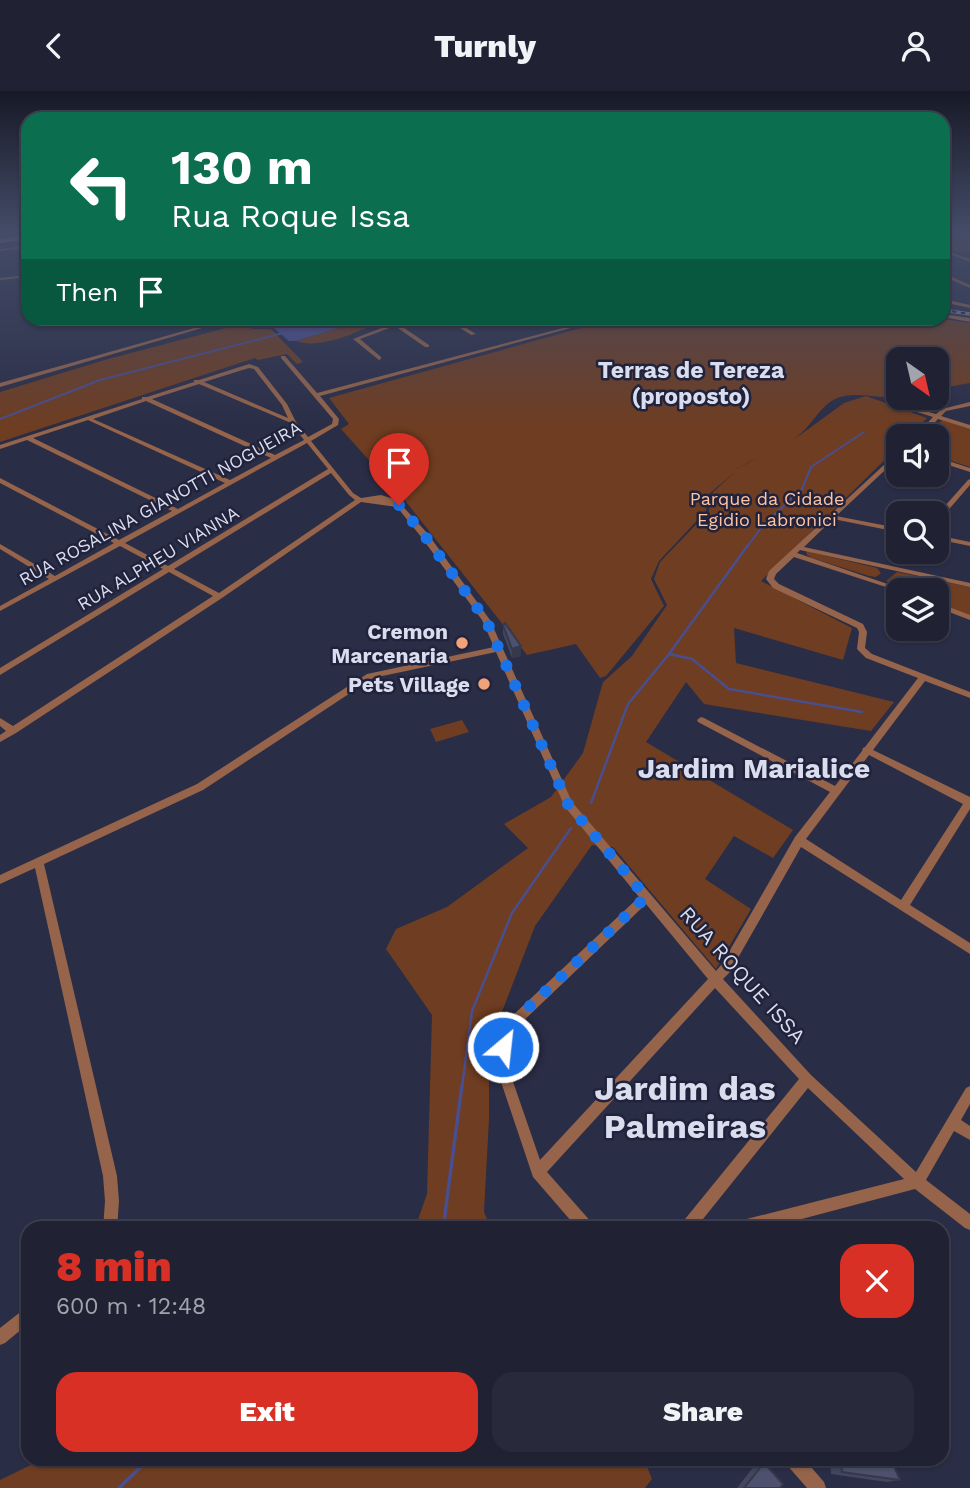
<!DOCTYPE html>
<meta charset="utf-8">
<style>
body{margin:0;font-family:"Work Sans",sans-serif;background:#282a3c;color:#f1f3f6;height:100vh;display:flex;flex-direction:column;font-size:26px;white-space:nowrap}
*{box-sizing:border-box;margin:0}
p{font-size:23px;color:#a2a4ac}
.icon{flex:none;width:38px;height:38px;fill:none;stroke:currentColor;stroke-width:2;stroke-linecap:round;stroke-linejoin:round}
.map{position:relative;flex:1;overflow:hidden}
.drawer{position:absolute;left:21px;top:1130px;width:928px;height:245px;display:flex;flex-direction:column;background:#202234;border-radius:21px;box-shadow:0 2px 5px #0004,0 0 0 2px #3d3f4f}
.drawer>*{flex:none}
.top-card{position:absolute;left:21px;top:21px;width:929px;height:214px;border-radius:21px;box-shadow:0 2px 5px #0004,0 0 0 2px #3d3f4f;background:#0b6e4f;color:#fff;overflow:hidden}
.needle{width:46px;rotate:146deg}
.buttons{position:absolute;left:886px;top:256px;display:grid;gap:14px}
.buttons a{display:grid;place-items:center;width:63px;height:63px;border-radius:14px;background:#202234;box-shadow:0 2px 5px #0004,0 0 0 2px #3d3f4f;font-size:35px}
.pin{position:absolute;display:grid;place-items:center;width:60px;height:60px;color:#fff;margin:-72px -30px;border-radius:50% 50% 50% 0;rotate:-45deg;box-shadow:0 0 7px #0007}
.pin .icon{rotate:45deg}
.me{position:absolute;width:77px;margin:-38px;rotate:28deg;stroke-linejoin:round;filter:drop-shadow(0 0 5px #0008)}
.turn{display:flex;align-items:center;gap:24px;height:147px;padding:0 35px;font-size:32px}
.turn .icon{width:91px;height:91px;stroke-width:2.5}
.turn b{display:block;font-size:49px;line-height:60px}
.then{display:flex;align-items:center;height:66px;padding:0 35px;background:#0003;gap:14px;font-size:26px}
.round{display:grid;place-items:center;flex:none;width:74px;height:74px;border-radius:21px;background:#282a3c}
.head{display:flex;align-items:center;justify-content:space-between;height:119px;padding:0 35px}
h1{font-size:42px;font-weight:800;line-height:52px;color:#d93025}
.primary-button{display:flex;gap:14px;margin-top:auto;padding:14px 35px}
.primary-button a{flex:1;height:80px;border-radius:21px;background:#d93025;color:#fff;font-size:28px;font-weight:800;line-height:80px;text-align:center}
.primary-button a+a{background:#282a3c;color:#f1f3f6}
header{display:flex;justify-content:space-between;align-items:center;height:91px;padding:0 35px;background:#202234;font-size:32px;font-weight:800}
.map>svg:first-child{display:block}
.green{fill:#6f3d21}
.water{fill:#494e8f}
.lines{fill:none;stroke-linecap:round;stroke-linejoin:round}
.stream-far2{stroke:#494e8f;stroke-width:2}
.stream-far1{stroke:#494e8f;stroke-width:2.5}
.stream{stroke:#494e8f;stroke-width:3.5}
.minor{fill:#95644a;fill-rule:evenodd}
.highway{fill:#f1c0a7;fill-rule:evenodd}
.rail-casing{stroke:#83869b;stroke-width:3.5}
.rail{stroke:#20233b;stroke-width:2;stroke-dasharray:4.5;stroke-linecap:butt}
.wall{fill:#42465e}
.shaded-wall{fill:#36394c}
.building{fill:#4d516d;stroke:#36394c;stroke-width:2}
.route{stroke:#1a73e8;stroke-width:12;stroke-dasharray:0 21.6}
.poi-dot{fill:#f0a279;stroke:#20233b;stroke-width:2.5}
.labels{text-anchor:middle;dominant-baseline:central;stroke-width:5;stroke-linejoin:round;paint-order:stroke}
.far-park-label{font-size:18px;fill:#fec3a3;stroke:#20233b}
.far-street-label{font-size:18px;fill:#daddee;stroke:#20233b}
.poi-label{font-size:21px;font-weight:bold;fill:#daddee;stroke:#20233b;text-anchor:end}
.street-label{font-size:21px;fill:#daddee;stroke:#20233b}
.far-district-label{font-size:23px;font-weight:bold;fill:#daddee;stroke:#20233b}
.district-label{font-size:28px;font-weight:bold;fill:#daddee;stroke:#20233b}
.near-district-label{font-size:33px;font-weight:bold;fill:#daddee;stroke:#20233b}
</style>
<header><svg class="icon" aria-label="back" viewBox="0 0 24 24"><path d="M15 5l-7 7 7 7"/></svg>Turnly<svg class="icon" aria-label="person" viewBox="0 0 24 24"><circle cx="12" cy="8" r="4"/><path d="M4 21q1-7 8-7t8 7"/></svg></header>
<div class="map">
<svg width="970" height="1397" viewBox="0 0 970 1397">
<rect width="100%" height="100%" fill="#2a2d46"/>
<path class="green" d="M943,141H970V160L952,161V164L943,166Z
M368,228H389C363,237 324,260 296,250Z
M613,228H943L970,232V292L936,298V268H898V305C877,309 854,298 833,309C820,316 811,335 799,344C783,355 755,367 737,378L800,344L844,312L866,305L927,327L909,345H898V356L761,490L852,537L843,569L734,537L736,572L894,611L871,640L704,613L686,591L646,651L793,739L773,767L734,745L705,788L751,818L716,878L613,756L592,754L535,835L495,939L489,976V1028L484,1121L491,1137H415L427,1103L432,924L386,858L396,838L447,816L528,757L504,733L551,706L583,662L603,591L632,565L667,514L654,488L660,471L709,420L711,403L735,381L709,403L706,420L659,470L651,488L664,515L606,585L600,587L576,553L527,564L403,407L341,338L349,333L329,307Z
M245,232L253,238H271L303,271L297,273L287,263L258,269L255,267L0,351V301L108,268Z
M942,329L970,338V376L936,365V345H927Z
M806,460L877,477L881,482L876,486L869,485L812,467L807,464Z
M897,481L970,496V526L936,511V499H907L886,490Z
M462,629L469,641L436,651L430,638Z
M41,1369L644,1368L652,1388L645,1397H0V1389Z"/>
<path class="water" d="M290,228H368L296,250H289L274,237L275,232Z"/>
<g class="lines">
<path class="stream-far2" d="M0,328L100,289L283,242
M747,456L764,433L802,398L811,376L864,341"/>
<path class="stream-far1" d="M669,563L692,568L729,598L862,621
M591,712L628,613L669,563L748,454
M462,996L472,920L512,822L571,737"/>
<path class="stream" d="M443,1138L462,994
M119,1397L149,1368"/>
<path class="minor" d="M28,155V157L0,160V158Z
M952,162L970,168V171L952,164Z
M943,182L970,194V197L943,185Z
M28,184V186L0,189V187Z
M943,208L970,214V217L943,211Z
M943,223L970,227V231L943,226Z
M226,228H233L0,296V292Z
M407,228H413L400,234L429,254V256H425L395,235L360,248L381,266V268L379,269L353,248L392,233V231H396Z
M446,228H452L476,243L471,244Z
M506,228C515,227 522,233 531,232C540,231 547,227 556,228L527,236Z
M597,228H604L320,305L339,328L338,334L311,350L353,402L361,407L381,404L397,409L428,443L490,529L572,711L716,880L722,873L795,746L830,701L698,631L697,629L701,626L704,627L835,695L862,660L863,657L865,656L918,587L866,567L857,558L859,541L857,537L773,497L766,488L769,480L898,361V367L836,425L898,437V441L833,428L804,456L970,492V496L800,459L797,462L905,499H898V500L794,466L776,483L774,488L779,493L863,533L867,541L865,557L872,563L970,601V607L925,590L873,659L970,706V718L910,814L970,852V863L801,756L730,881L723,888L811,984L916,1081L966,997L970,995V1013L961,1029L970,1035V1049L954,1040L926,1089L970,1123V1139L965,1137L915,1098L764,1138H728L730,1133L735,1131L904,1088L808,997L695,1138H679L681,1133L799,988L715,897L547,1081L593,1133L595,1138H578L533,1086L497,979V956L511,926L639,806L565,716L496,561L373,587L203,699L44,773L117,1085L119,1110L117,1138H103L105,1110L103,1085L35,777L0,793V784L197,693L367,583L494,556L482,529L422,447L397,416L361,411L222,507L16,642L0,651V644L6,640L0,635V627L13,635L213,505L169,481L0,584V577L163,478L120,455L0,520V515L49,488L0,458V453L55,485L114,452L0,392V387L119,449L172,420L27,349L0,358V354L142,308V306H147L194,291V289H199L249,273L258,276L287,313L296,331L308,346L332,333L333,328L281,267V265H285L317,302ZM249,277L254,278L282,314L288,327L204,291ZM199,293L291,332L304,349L275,364L152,308ZM146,310L271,367L230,389L93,328ZM88,329L225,392L178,418L33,347ZM307,352L328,378L168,475L125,452ZM331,382L349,404L355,409L219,502L174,478ZM869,664L963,713L901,809L806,748ZM646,813L708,888L540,1069L509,979V956L519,934Z
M888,310L936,323L942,318L970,311V315L946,320L941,325L970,334V338L938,328L922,345H915L933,326L888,312Z
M936,366L970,377V381L936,370Z
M970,388V394L938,431L936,432V425L968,389Z
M936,444L970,451V455L936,448Z
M936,511L970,524V529L936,516Z
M28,1217V1233L5,1252L0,1254V1237L23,1219Z
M785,1368H804L824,1391L826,1397H807L787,1374Z"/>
<path class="highway" d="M28,144V148L0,152V148Z"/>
<defs>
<path id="rail" d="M943,219L970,223"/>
</defs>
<use href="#rail" class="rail-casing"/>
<use href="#rail" class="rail"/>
</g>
<path class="wall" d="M503,534L521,555V565L512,567L503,543Z
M830,1368H893V1373L900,1389L887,1391L831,1383Z
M764,1372L780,1397H737L755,1374Z"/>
<path class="shaded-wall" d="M521,555V565L512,567V558Z"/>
<path class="building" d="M505,532L521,555L512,558L503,534Z
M841,1368H893V1373L900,1389L842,1381Z
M764,1372L783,1393L780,1397H744Z"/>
<linearGradient id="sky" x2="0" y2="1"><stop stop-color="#171926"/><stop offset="0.42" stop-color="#444c68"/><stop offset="1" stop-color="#444c68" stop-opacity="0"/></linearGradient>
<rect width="970" height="337" fill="url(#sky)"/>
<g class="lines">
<path class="route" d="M399,414L425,445L486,529L568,713L646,806L514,930L503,956"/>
</g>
<g class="poi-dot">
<circle cx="462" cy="552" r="7"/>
<circle cx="484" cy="593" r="7"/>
</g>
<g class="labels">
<g class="far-park-label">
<text x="767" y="407">Parque da Cidade<tspan x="767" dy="21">Egidio Labronici</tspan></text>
</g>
<g class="far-street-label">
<text transform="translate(160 412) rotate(-29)">RUA ROSALINA GIANOTTI NOGUEIRA</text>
<text transform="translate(158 467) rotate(-31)">RUA ALPHEU VIANNA</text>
</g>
<g class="poi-label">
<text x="448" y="540">Cremon<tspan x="448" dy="24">Marcenaria</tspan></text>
<text x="470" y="593">Pets Village</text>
</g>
<g class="street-label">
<text transform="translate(743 884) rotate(48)">RUA ROQUE ISSA</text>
</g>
<g class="far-district-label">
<text x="691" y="279">Terras de Tereza<tspan x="691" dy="26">(proposto)</tspan></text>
</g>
<g class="district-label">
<text x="754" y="677">Jardim Marialice</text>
</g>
<g class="near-district-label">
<text x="685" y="997">Jardim das<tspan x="685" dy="38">Palmeiras</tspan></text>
</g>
</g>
</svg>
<div class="buttons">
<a><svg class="needle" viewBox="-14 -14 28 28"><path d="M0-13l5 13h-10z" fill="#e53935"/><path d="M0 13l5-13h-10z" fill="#a2a4ac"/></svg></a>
<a><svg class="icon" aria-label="sound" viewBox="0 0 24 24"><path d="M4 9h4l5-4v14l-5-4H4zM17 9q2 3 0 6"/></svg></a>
<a><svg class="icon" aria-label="search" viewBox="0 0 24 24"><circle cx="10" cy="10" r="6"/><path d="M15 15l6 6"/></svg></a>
<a><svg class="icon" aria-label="layers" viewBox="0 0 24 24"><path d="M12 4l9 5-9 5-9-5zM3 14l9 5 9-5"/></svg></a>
</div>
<div class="pin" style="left:399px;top:414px;background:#d93025"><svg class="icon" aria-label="arrive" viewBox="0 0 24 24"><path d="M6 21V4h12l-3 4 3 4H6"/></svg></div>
<svg class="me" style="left:503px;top:956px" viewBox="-20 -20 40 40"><circle r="17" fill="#1a73e8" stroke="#fff" stroke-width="3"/><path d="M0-11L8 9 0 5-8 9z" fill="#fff"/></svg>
<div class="top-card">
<div class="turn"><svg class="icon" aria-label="left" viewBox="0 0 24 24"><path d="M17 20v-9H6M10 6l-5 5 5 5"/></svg><div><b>130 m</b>Rua Roque Issa</div></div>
<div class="then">Then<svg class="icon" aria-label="arrive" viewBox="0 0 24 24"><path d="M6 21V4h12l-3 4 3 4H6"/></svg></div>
</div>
<section class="drawer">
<div class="head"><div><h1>8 min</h1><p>600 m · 12:48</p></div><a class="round" style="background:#d93025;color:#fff"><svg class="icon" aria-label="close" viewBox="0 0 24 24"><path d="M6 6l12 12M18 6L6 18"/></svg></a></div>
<div class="primary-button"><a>Exit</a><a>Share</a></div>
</section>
</div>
